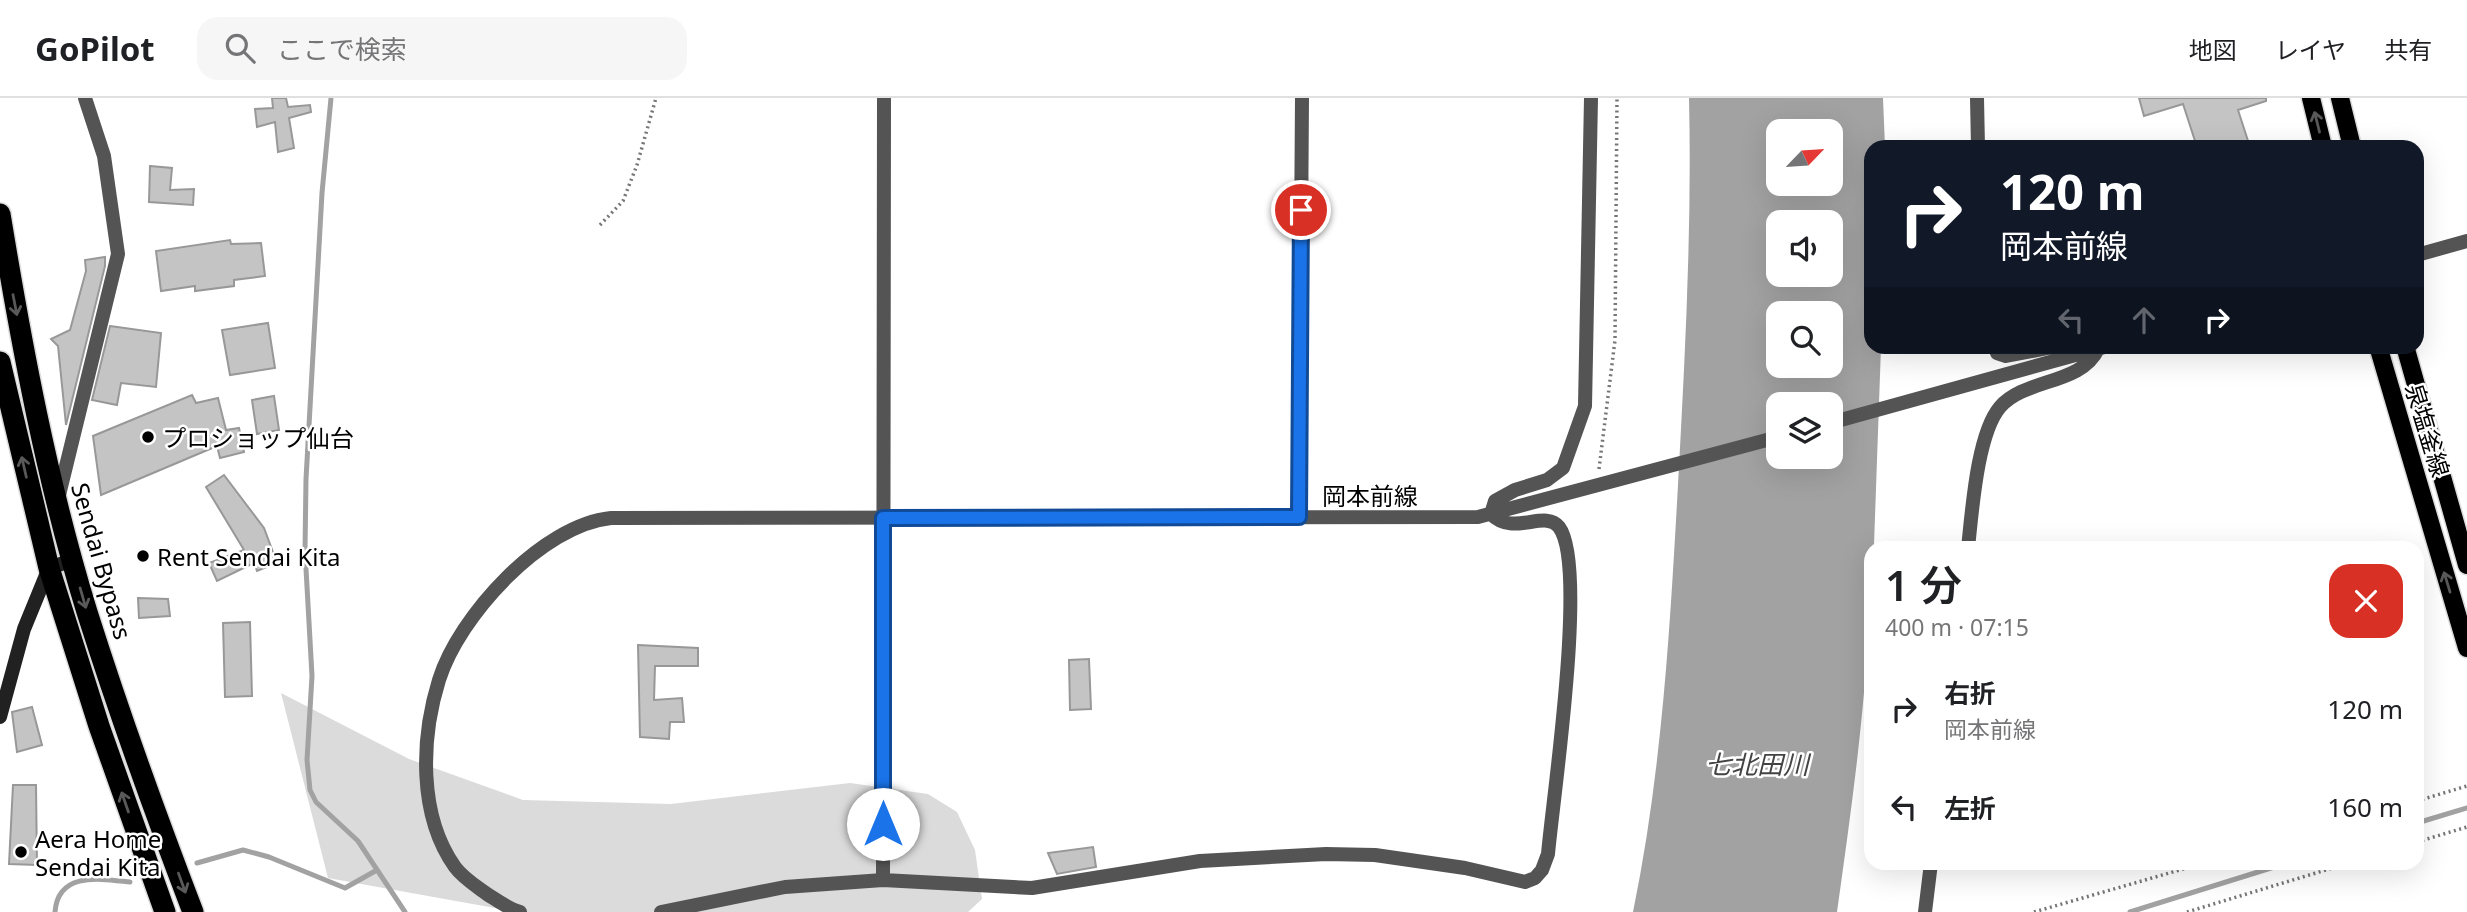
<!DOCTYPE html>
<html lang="ja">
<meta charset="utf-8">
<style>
body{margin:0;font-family:"Noto Sans","Noto Sans JP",sans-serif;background:#f6f6f6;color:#202124;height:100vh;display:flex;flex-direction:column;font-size:26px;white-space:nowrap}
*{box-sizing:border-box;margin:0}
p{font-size:23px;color:#757577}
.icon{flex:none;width:38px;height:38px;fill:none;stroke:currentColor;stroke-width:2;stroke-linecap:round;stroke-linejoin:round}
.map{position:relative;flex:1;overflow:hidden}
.details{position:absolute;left:1864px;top:443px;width:560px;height:329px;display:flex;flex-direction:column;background:#fff;border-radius:21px;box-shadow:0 7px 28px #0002}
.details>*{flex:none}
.banner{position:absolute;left:1864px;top:42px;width:560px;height:214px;border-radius:21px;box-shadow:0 7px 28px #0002;background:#111827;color:#fff;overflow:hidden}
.needle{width:46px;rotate:65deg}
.fabs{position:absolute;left:1766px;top:21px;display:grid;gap:14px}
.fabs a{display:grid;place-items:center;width:77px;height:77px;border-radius:14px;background:#fff;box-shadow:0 7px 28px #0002;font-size:35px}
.pin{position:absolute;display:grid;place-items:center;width:60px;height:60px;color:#fff;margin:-30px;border:4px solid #fff;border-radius:50%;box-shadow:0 2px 7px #0007}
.me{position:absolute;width:77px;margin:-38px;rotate:0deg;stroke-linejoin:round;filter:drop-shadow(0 0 5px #0008)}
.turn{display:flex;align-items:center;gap:24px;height:147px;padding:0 21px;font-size:32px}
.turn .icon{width:91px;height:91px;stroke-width:2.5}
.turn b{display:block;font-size:49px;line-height:60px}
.lanes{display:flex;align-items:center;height:66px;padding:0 21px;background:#0003;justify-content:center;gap:35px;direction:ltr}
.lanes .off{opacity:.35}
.round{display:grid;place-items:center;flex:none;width:74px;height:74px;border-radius:21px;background:#f6f6f6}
.overview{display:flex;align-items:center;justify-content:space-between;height:119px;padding:0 21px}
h1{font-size:42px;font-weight:600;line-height:52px}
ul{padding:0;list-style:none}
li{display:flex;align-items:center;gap:21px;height:98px;padding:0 21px}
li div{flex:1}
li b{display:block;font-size:26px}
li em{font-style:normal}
header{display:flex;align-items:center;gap:42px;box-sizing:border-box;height:98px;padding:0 35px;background:#fff;border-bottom:2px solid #e0e0e0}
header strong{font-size:33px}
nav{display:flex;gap:38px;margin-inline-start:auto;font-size:24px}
.search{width:490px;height:63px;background:#f6f6f6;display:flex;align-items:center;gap:18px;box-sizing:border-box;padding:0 24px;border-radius:21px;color:#757577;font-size:26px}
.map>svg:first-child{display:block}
.green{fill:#dbdbdb}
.water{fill:#a2a2a2;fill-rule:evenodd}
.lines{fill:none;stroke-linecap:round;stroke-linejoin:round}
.stream{stroke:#a2a2a2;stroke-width:5}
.building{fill:#c4c4c4;stroke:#989898;stroke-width:2}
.primary-casing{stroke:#dbdbdb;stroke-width:21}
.highway-casing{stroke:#dbdbdb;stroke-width:24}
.path{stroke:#767676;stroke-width:3.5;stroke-dasharray:2 3.5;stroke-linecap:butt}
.street{stroke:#545454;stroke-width:14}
.secondary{stroke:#212121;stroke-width:14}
.primary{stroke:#000;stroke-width:18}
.highway{stroke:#000;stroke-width:21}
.oneway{stroke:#595959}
.route-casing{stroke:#114b97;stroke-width:18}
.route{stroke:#1a73e8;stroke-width:12}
.poi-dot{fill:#000;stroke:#fff;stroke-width:2.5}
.labels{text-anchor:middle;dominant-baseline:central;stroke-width:5;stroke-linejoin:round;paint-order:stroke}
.street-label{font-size:24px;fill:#000;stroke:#fff}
.poi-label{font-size:24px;fill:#000;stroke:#fff;text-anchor:start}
.water-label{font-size:26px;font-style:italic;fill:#434343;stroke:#fff}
</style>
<header>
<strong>GoPilot</strong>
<div class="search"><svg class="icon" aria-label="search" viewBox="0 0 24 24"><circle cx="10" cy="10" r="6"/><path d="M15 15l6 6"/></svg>ここで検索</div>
<nav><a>地図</a><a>レイヤ</a><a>共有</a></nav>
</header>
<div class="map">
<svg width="2467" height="814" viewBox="0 0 2467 814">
<rect width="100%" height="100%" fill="#fff"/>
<path class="green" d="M281,595L409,661L523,702L671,706L850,685L928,696L957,714L975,752L982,801L968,814H517L328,780Z"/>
<path class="water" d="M1689,0H1883L1885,49H1871V248L1881,249L1874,447L1871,450C1871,572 1854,693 1837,814H1633C1662,673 1670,530 1678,387C1685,258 1692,129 1689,0ZM1778,33H1830V86H1778ZM1778,124H1830V177H1778ZM1778,215H1830V268H1778ZM1778,306H1830V359H1778Z"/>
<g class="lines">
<path class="stream" d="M331,0L322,95L306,381L305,453L312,578L307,662L310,692L316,704L358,743L405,814
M2417,725L2467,710
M197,765L243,752L269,759L345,790L377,772
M55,814C58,773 101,781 130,784
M2130,814L2287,765"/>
</g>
<path class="building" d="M272,0H286L288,9L310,7L311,14L289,20L294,50L278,54L275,24L257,29L255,11L273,10Z
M2139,0H2266V3L2238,12L2250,49H2197L2183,6L2144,18Z
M150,68L172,70L170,92L194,91L193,107L149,104Z
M230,142L231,146L261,145L265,178L234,182V188L195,193V188L161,193L156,153Z
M105,159V168L66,327L58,248L51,241L70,232L86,173L85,162Z
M268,225L275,270L230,277L222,232Z
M110,228L161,235L156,289L121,285L117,307L92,302Z
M192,297L196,305L218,300L226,332L239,330L244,354L220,360L217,348L101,397L93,338Z
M274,298L279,332L257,336L252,302Z
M224,377L264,430L277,465L257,473L254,465L217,483L209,465L244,452L206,389Z
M138,500L168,501L170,518L139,520Z
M250,524L252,598L225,599L223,525Z
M638,547L698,550V568H655L654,602L682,600L684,624H670L669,641L640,639Z
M1089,561L1091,611L1070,612L1069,562Z
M32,609L42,647L17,654L12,614Z
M13,687H36L37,767L9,766Z
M1093,749L1096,769L1057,776L1048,755Z"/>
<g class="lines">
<defs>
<path id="primary" d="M2311,0L2323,49
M2340,0L2352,49
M2378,248L2467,550
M2405,248L2467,467"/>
<path id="highway" d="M0,116C22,250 47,384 87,514C119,615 155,715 193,814
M0,264L49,470L99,628L165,814"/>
</defs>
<use href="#primary" class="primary-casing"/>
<use href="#highway" class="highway-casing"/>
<path class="path" d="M600,127L623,103L637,67L656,0
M1599,371L1615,242L1617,0
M2417,703L2467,688
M2417,744L2467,729
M2034,814L2204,765
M2187,814L2349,765"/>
<path class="street" d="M1977,0L1978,49
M2417,157L2467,143
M1995,248L1997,255L2006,258L2058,248
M1830,325L2108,248
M58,401L118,156L104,58L85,0
M1299,420L1302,0
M1968,450C1972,414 1977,336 2000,309C2025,280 2081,287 2098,251
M883,782L884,0
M520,814C507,810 498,803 487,796C476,788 463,780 455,769C418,717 421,640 439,582C459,518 542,427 611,420L1478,419L1778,339
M661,814L785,789L883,782L1032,790L1200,763L1326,756L1375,757L1465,770L1525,784L1535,780L1542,772L1548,756C1553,699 1588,467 1559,429C1545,411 1513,439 1491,416L1495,403L1515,392L1547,382L1563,370L1585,308L1591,0
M1925,814L1931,765"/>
<path class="secondary" d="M0,619L24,531L49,470L73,462"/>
<use href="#primary" class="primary"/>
<use href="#highway" class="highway"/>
</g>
<defs><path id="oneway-shaft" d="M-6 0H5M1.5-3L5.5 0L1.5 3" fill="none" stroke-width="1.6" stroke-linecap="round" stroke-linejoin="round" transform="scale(1.75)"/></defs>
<g class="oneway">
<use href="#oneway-shaft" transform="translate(2317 24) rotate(-104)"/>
<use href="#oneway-shaft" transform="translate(15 207) rotate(79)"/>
<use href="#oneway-shaft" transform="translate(24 369) rotate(-103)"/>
<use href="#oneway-shaft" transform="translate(2447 484) rotate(-107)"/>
<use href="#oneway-shaft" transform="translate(83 500) rotate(74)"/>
<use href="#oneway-shaft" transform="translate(125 704) rotate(-109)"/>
<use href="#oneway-shaft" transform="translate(182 785) rotate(70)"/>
</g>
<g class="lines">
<defs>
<path id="route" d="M883,726V420L1299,419L1301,112"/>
</defs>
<use href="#route" class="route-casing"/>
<use href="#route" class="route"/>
</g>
<g class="poi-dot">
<circle cx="148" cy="339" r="7"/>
<circle cx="143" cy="458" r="7"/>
<circle cx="21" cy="754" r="7"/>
</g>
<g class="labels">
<g class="street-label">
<text transform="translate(2428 332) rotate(73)">泉塩釜線</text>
<text x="1370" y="397">岡本前線</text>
<text transform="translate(102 463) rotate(74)">Sendai Bypass</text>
</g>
<g class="poi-label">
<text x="162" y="339">プロショップ仙台</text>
<text x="157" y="458">Rent Sendai Kita</text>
<text x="35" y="740">Aera Home<tspan x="35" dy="28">Sendai Kita</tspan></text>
</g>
<g class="water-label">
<text x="1757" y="666">七北田川</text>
</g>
</g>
</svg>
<div class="fabs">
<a><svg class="needle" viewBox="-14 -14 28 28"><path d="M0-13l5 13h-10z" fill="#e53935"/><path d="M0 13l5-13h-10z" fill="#757577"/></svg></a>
<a><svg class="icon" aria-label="sound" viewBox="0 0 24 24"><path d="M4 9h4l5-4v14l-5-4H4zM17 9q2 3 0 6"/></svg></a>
<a><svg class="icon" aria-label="search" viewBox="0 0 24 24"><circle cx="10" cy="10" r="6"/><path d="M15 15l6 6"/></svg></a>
<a><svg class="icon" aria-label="layers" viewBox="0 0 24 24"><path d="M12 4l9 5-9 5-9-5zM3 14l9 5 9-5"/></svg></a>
</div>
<div class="pin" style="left:1301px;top:112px;background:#d93025"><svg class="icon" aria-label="arrive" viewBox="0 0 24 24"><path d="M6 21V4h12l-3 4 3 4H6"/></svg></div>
<svg class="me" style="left:883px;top:726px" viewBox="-20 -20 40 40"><circle r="19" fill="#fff"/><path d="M0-13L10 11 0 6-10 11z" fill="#1a73e8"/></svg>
<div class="banner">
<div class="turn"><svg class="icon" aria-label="right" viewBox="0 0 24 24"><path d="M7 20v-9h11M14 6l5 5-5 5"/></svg><div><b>120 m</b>岡本前線</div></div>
<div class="lanes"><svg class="icon off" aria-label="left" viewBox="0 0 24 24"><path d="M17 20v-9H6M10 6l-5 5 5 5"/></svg><svg class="icon off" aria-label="ahead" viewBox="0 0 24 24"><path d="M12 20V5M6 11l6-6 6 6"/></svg><svg class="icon" aria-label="right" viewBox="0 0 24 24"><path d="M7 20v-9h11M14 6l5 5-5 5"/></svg></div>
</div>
<section class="details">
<div class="overview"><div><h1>1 分</h1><p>400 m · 07:15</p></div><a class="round" style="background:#d93025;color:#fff"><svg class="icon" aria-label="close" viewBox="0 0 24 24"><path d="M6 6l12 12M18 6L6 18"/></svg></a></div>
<ul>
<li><svg class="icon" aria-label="right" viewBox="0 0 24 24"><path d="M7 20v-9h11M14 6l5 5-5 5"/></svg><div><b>右折</b><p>岡本前線</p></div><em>120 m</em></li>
<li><svg class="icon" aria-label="left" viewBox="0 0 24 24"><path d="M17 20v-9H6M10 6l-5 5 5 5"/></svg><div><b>左折</b></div><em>160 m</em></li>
</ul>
</section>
</div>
